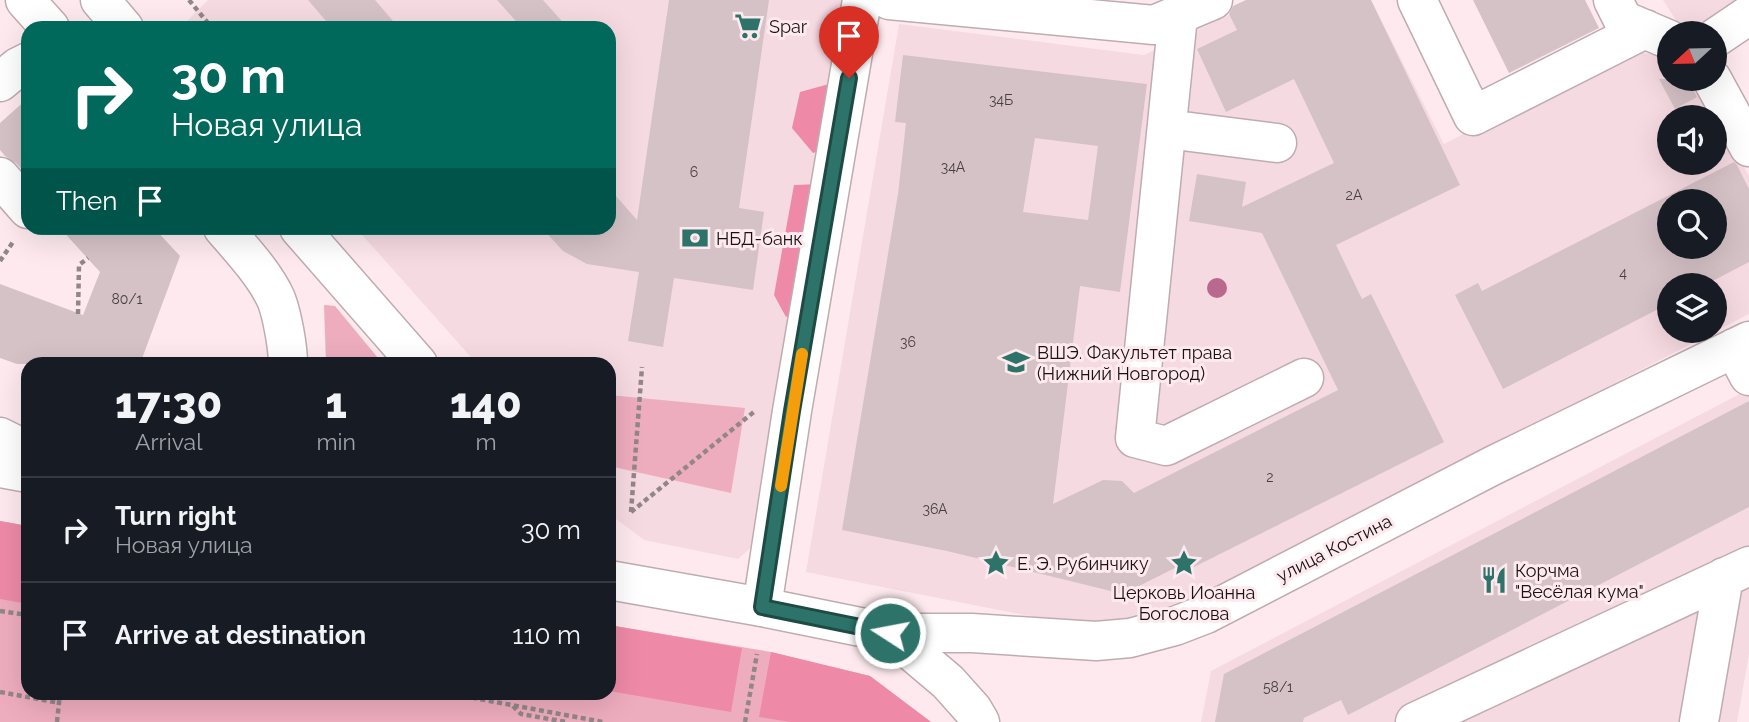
<!DOCTYPE html>
<meta charset="utf-8">
<style>
body{margin:0;font-family:Raleway,sans-serif;background:#242831;color:#f1f3f6;height:100vh;display:flex;flex-direction:column;font-size:26px;white-space:nowrap}
*{box-sizing:border-box;margin:0}
p{font-size:23px;color:#9ea1a6}
.icon{flex:none;width:38px;height:38px;fill:none;stroke:currentColor;stroke-width:2;stroke-linecap:round;stroke-linejoin:round}
.map{position:relative;flex:1;overflow:hidden}
.panel{position:absolute;left:21px;top:357px;width:595px;height:343px;display:flex;flex-direction:column;background:#171b24;border-radius:21px;box-shadow:0 7px 28px #0002}
.panel>*{flex:none}
.hud{position:absolute;left:21px;top:21px;width:595px;height:214px;border-radius:21px;box-shadow:0 7px 28px #0002;background:#00695c;color:#fff;overflow:hidden}
.needle{width:46px;rotate:248deg}
.fabs{position:absolute;left:1657px;top:21px;display:grid;gap:14px}
.fabs a{display:grid;place-items:center;width:70px;height:70px;border-radius:50%;background:#171b24;box-shadow:0 7px 28px #0002;font-size:35px}
.pin{position:absolute;display:grid;place-items:center;width:60px;height:60px;color:#fff;margin:-72px -30px;border-radius:50% 50% 50% 0;rotate:-45deg;box-shadow:0 0 7px #0007}
.pin .icon{rotate:45deg}
.me{position:absolute;width:77px;margin:-38px;rotate:281deg;stroke-linejoin:round;filter:drop-shadow(0 0 5px #0008)}
.turn{display:flex;align-items:center;gap:24px;height:147px;padding:0 35px;font-size:32px}
.turn .icon{width:91px;height:91px;stroke-width:2.5}
.turn b{display:block;font-size:49px;line-height:60px}
.then{display:flex;align-items:center;height:66px;padding:0 35px;background:#0003;gap:14px;font-size:26px}
.eta{display:flex;justify-content:space-evenly;align-items:center;height:119px;text-align:center}
.eta b{font-size:42px;font-weight:800;line-height:49px}
ul{padding:0;list-style:none}
li{display:flex;align-items:center;gap:21px;height:105px;padding:0 35px;border-top:2px solid #363941}
li div{flex:1}
li b{display:block;font-size:26px}
li em{font-style:normal}
.map>svg:first-child{display:block}
.built{fill:#f6dae1;fill-rule:evenodd}
.green{fill:#eeadbe}
.forest{fill:#ee8aa7}
.building{fill:#d5c2c6;fill-rule:evenodd}
.lines{fill:none;stroke-linecap:round;stroke-linejoin:round}
.minor-casing{stroke:#bfacb1;stroke-width:41}
.major-casing{stroke:#bfacb1;stroke-width:41}
.path{stroke:#938689;stroke-width:4.5;stroke-dasharray:5 3.5;stroke-linecap:butt}
.minor{stroke:#fff;stroke-width:38}
.major{stroke:#fff;stroke-width:38}
.tree{fill:#b8698d}
.route-casing{stroke:#1d4b44;stroke-width:18}
.route{stroke:#2d7369;stroke-width:12}
.slow{stroke:#f59e0b;stroke-width:12}
.labels{text-anchor:middle;dominant-baseline:central;stroke-width:6;stroke-linejoin:round;paint-order:stroke}
.number-label{font-size:14px;fill:#483e40}
.poi-label{font-size:18px;fill:#191214;stroke:#feeaee;text-anchor:start}
.street-label{font-size:18px;fill:#191214;stroke:#feeaee}
</style>
<div class="map">
<svg width="1749" height="722" viewBox="0 0 1749 722">
<rect width="100%" height="100%" fill="#feeaee"/>
<path class="built" d="M208,0H846L752,547L738,559L644,540L612,516L609,512V364H477L356,228H609V28H187L185,23Z
M1261,0H1371L1444,144L1626,49L1669,58L1670,79H1695L1749,176V314L1126,635L806,572L899,24L1144,55ZM1670,117H1715V163H1670ZM1670,201H1715V247H1670ZM1670,285H1715V331H1670Z
M1663,0H1746L1687,33H1684Z
M1749,389V654L1737,722H1201L1211,671Z"/>
<path class="green" d="M324,305L335,306L383,364H326Z
M609,395L745,408L731,493L609,466Z
M0,521L28,526V693H609V625L771,652L870,676L931,722H0Z"/>
<path class="forest" d="M829,84L847,142L813,153L792,128L800,92Z
M822,184L817,302L786,317L774,295L794,185Z
M0,521L28,526V604L0,599Z
M609,625L742,648L731,712L609,691Z
M771,652L870,676L931,722H791L759,717Z"/>
<path class="building" d="M308,0H375L399,28H332Z
M497,0H543L568,28H522Z
M669,0H769L739,208L764,212L753,290L674,278L663,347L628,341L639,272L587,264L563,251L542,228H609V188L637,220Z
M1246,0H1371L1460,185L1336,245L1362,299L1371,294L1444,442L1194,567L1191,560L1123,594L947,551L842,530L898,194L906,123L895,122L903,55L1147,84L1120,292L1080,286L1053,504L1103,480L1122,481L1134,493L1338,390L1262,233L1189,221L1197,174L1246,182L1242,207L1334,163L1294,79L1226,112L1197,49L1237,30L1229,14L1233,6ZM1035,138L1098,146L1088,220L1023,212Z
M1473,0H1585L1599,28L1509,73Z
M1659,79H1690L1693,89L1697,97L1675,109Z
M28,98V176L16,163L5,156L0,150V123Z
M1734,162L1737,165L1749,189V262L1705,285H1670V303L1503,389L1455,295L1478,283L1482,291ZM1670,201H1715V247H1670Z
M60,228H154L180,256L140,364H17L0,358V284L83,315L100,272Z
M1749,401V507L1348,715L1341,700L1304,718L1303,722H1215L1224,674Z"/>
<g class="lines">
<defs>
<path id="minor" d="M889,0L1154,25L1213,0
M1417,0L1473,116L1645,29
M1613,0L1623,20L1670,40
M1178,16L1135,438L1166,446L1304,378
M1715,38L1749,15
M1712,79L1749,147
M0,82L18,67L28,62
M1167,129L1277,143
M0,177L28,209
M1734,348L1749,376
M0,437L28,451
M762,607L792,411L862,0
M890,633H972L1096,641L1130,638L1175,626L1206,614L1492,466L1749,341
M1415,722L1749,566
M1699,722L1724,577"/>
<path id="major" d="M25,0L50,28
M100,0L124,28
M223,228C241,249 264,273 276,299C282,314 288,347 288,364
M299,228L418,364
M0,468L28,473
M609,580L762,607L890,633L948,682L973,710L980,722"/>
</defs>
<use href="#minor" class="minor-casing"/>
<use href="#major" class="major-casing"/>
<path class="path" d="M189,0L212,28
M0,261L13,242
M78,314L79,265L88,258
M165,361L166,364
M631,512L755,411
M631,512L642,367
M0,611L28,615
M0,692L60,703
M447,693L603,722
M513,706L521,714L566,722
M57,722L60,693
M745,722L757,654"/>
<use href="#minor" class="minor"/>
<use href="#major" class="major"/>
</g>
<circle class="tree" cx="1217" cy="288" r="10"/>
<g class="lines">
<defs>
<path id="route" d="M849,78L792,411L762,607L890,633"/>
</defs>
<use href="#route" class="route-casing"/>
<use href="#route" class="route"/>
<path class="slow" d="M781,486L802,354"/>
</g>
<defs>
<symbol id="supermarket-bare" viewBox="-9 -9 18 18"><path d="M-6-5.5h2.5l.6 2H6L4.5 2H-2.5L-4.4-4H-6ZM-1.5 3.2a1.3 1.3 0 1 0 .1 0ZM3 3.2a1.3 1.3 0 1 0 .1 0Z" fill="#2d7369" stroke="#feeaee" stroke-width="2.5" paint-order="stroke"/></symbol>
<symbol id="bank-bare" viewBox="-9 -9 18 18"><path d="M-6-4H6V4H-6ZM0-2.3a2.3 2.3 0 1 0 0 4.6a2.3 2.3 0 1 0 0-4.6Z" fill="#2d7369" stroke="#feeaee" stroke-width="2.5" paint-order="stroke"/></symbol>
<symbol id="university-bare" viewBox="-9 -9 18 18"><path d="M0-5L7-2L0 1L-7-2ZM-4 1L0 2.5L4 1V4Q0 6-4 4Z" fill="#2d7369" stroke="#feeaee" stroke-width="2.5" paint-order="stroke"/></symbol>
<symbol id="sight-bare" viewBox="-9 -9 18 18"><path d="M0-6L1.8-2.2L6-1.7L2.9 1.2L3.7 5.4L0 3.3L-3.7 5.4L-2.9 1.2L-6-1.7L-1.8-2.2Z" fill="#2d7369" stroke="#feeaee" stroke-width="2.5" paint-order="stroke"/></symbol>
<symbol id="restaurant-bare" viewBox="-9 -9 18 18"><path d="M-5-6h1v4h1v-4h1v4h1v-4h1v5L-1.5 .5V6h-2V.5L-5-1ZM5-6V6H3V1.5H1.5Q1.5-4 5-6Z" fill="#2d7369" stroke="#feeaee" stroke-width="2.5" paint-order="stroke"/></symbol>
</defs>
<g fill-rule="evenodd">
<use href="#supermarket-bare" x="729" y="7" width="38" height="38"/>
<use href="#bank-bare" x="676" y="219" width="38" height="38"/>
<use href="#university-bare" x="997" y="343" width="38" height="38"/>
<use href="#sight-bare" x="977" y="544" width="38" height="38"/>
<use href="#sight-bare" x="1165" y="544" width="38" height="38"/>
<use href="#restaurant-bare" x="1475" y="561" width="38" height="38"/>
</g>
<g class="labels">
<g class="number-label">
<text x="1001" y="100">34Б</text>
<text x="953" y="167">34А</text>
<text x="694" y="172">6</text>
<text x="1354" y="195">2А</text>
<text x="1623" y="273">4</text>
<text x="127" y="299">80/1</text>
<text x="908" y="342">36</text>
<text x="1270" y="477">2</text>
<text x="935" y="509">36А</text>
<text x="1278" y="687">58/1</text>
</g>
<g class="poi-label">
<text x="769" y="26">Spar</text>
<text x="716" y="238">НБД-банк</text>
<text x="1037" y="352">ВШЭ. Факультет права<tspan x="1037" dy="21">(Нижний Новгород)</tspan></text>
<text x="1017" y="563">Е. Э. Рубинчику</text>
<text x="1515" y="570">Корчма<tspan x="1515" dy="21">"Весёлая кума"</tspan></text>
<text x="1184" y="592" text-anchor="middle">Церковь Иоанна<tspan x="1184" dy="21">Богослова</tspan></text>
</g>
<g class="street-label">
<text transform="translate(1334 548) rotate(-27)">улица Костина</text>
</g>
</g>
</svg>
<div class="fabs">
<a><svg class="needle" viewBox="-14 -14 28 28"><path d="M0-13l5 13h-10z" fill="#e53935"/><path d="M0 13l5-13h-10z" fill="#9ea1a6"/></svg></a>
<a><svg class="icon" aria-label="sound" viewBox="0 0 24 24"><path d="M4 9h4l5-4v14l-5-4H4zM17 9q2 3 0 6"/></svg></a>
<a><svg class="icon" aria-label="search" viewBox="0 0 24 24"><circle cx="10" cy="10" r="6"/><path d="M15 15l6 6"/></svg></a>
<a><svg class="icon" aria-label="layers" viewBox="0 0 24 24"><path d="M12 4l9 5-9 5-9-5zM3 14l9 5 9-5"/></svg></a>
</div>
<div class="pin" style="left:849px;top:78px;background:#d93025"><svg class="icon" aria-label="arrive" viewBox="0 0 24 24"><path d="M6 21V4h12l-3 4 3 4H6"/></svg></div>
<svg class="me" style="left:890px;top:633px" viewBox="-20 -20 40 40"><circle r="17" fill="#2d7369" stroke="#fff" stroke-width="3"/><path d="M0-11L8 9 0 5-8 9z" fill="#fff"/></svg>
<div class="hud">
<div class="turn"><svg class="icon" aria-label="right" viewBox="0 0 24 24"><path d="M7 20v-9h11M14 6l5 5-5 5"/></svg><div><b>30 m</b>Новая улица</div></div>
<div class="then">Then<svg class="icon" aria-label="arrive" viewBox="0 0 24 24"><path d="M6 21V4h12l-3 4 3 4H6"/></svg></div>
</div>
<section class="panel">
<div class="eta">
<div><b>17:30</b><p>Arrival</p></div>
<div><b>1</b><p>min</p></div>
<div><b>140</b><p>m</p></div>
</div>
<ul>
<li><svg class="icon" aria-label="right" viewBox="0 0 24 24"><path d="M7 20v-9h11M14 6l5 5-5 5"/></svg><div><b>Turn right</b><p>Новая улица</p></div><em>30 m</em></li>
<li><svg class="icon" aria-label="arrive" viewBox="0 0 24 24"><path d="M6 21V4h12l-3 4 3 4H6"/></svg><div><b>Arrive at destination</b></div><em>110 m</em></li>
</ul>
</section>
</div>
